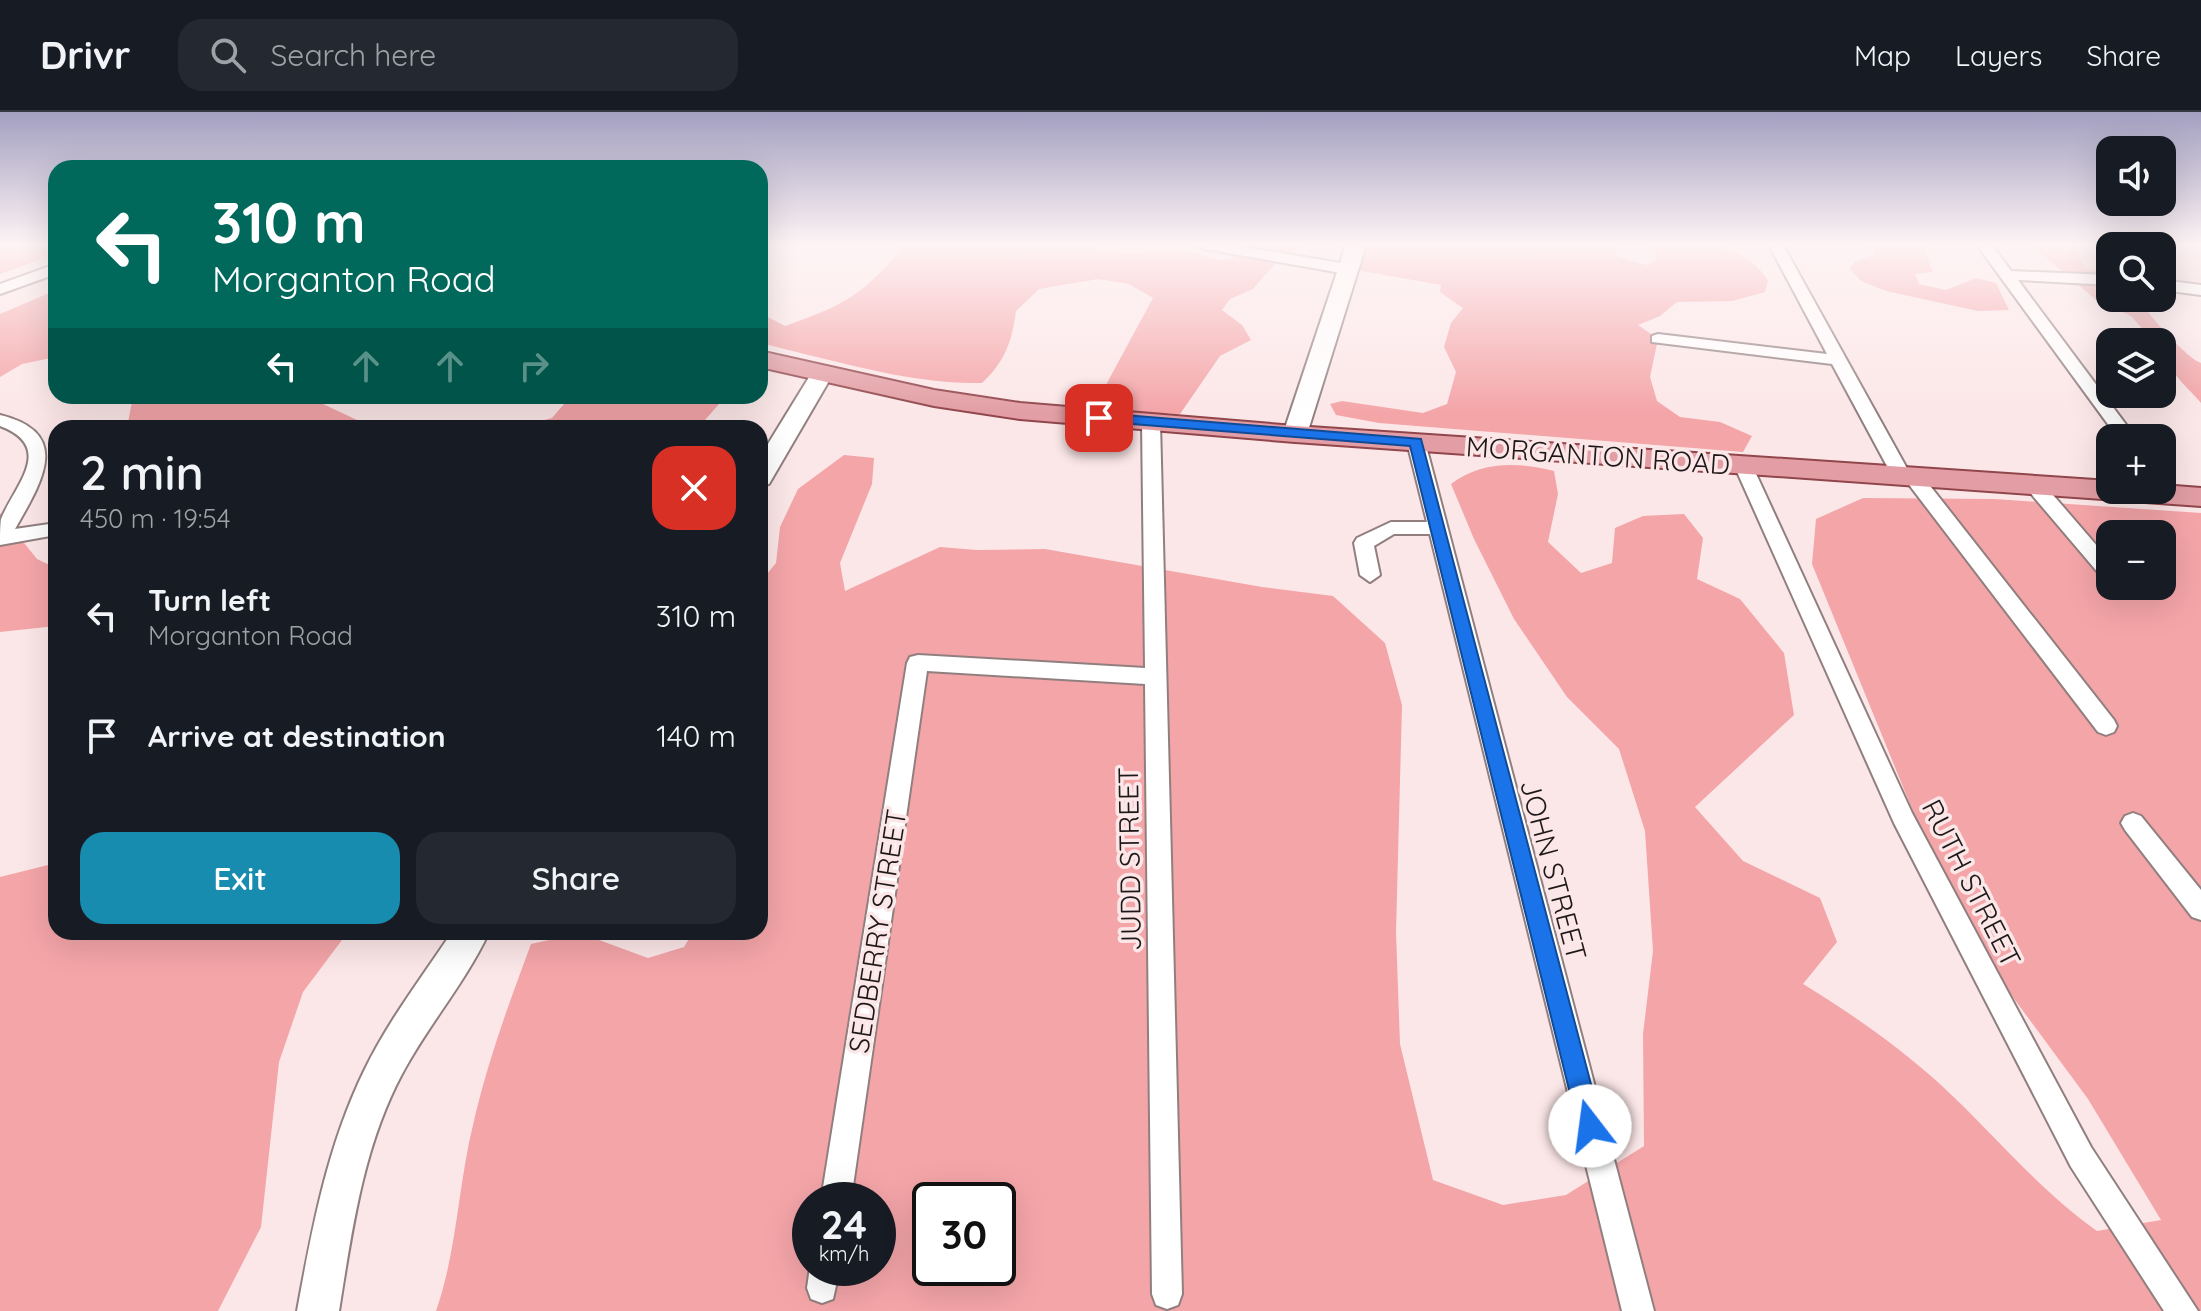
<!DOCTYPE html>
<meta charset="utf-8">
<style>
body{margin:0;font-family:Quicksand,sans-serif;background:#242831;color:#f1f3f6;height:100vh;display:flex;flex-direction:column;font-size:30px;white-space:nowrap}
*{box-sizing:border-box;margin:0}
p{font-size:26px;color:#9ea1a6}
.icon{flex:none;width:44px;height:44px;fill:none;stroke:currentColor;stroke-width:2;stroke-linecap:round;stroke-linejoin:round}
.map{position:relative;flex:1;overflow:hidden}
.side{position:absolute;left:48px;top:308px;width:720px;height:520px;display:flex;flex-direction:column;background:#171b24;border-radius:24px;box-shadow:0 8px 32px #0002}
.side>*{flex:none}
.banner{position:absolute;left:48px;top:48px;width:720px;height:244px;border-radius:24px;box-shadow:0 8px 32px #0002;background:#00695c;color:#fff;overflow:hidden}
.controls{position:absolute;left:2096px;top:24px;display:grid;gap:16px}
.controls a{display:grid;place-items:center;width:80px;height:80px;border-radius:16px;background:#171b24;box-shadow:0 8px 32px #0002;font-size:40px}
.speed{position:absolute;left:792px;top:1070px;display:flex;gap:16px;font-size:40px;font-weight:700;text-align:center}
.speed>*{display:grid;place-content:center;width:104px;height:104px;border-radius:50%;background:#171b24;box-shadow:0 8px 32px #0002;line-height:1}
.speed small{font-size:20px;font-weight:400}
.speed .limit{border:4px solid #111;border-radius:12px;background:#fff;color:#111}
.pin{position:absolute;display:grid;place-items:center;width:68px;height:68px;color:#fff;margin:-34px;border-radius:16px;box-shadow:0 4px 12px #0006}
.me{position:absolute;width:88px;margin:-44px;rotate:345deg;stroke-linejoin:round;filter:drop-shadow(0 0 6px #0008)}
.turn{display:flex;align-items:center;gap:28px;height:168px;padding:0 32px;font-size:36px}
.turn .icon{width:104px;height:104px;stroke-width:2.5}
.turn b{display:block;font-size:56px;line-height:68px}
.lanes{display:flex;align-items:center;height:76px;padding:0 32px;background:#0003;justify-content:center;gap:40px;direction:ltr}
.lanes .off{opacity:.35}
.round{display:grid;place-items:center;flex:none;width:84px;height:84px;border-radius:24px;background:#242831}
.overview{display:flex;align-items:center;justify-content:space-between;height:136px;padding:0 32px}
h1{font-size:48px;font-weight:600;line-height:60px}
.primary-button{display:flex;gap:16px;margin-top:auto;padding:16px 32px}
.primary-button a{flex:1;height:92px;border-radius:24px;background:#178caf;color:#fff;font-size:32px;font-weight:600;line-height:92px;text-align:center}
.primary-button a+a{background:#242831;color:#f1f3f6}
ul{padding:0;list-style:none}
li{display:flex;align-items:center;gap:24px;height:120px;padding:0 32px}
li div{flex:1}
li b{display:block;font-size:30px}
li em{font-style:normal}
header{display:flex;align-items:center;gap:48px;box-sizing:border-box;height:112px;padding:0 40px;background:#171b24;border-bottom:2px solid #363941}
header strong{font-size:38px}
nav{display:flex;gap:44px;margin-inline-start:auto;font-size:28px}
.search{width:560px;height:72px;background:#242831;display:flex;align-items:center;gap:20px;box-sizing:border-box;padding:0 28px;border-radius:24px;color:#9ea1a6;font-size:30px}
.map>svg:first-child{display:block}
.built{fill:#f5d8d8}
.green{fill:#f4a5a8;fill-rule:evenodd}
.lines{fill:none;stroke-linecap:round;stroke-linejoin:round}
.street-casing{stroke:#917f7f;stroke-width:4}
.secondary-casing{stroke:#917f7f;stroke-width:4}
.primary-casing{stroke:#91464b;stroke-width:4}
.street{fill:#fff;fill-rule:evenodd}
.secondary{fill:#fff;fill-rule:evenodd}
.primary{fill:#e29ea4;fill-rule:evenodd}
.route{fill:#1a73e8;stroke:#114b97;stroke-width:2}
.labels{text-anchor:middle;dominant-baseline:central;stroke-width:7;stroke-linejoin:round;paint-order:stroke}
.street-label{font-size:28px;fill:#1f1818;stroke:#fce7e8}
</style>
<header>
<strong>Drivr</strong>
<div class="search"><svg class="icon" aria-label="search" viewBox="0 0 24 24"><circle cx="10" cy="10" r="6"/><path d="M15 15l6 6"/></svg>Search here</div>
<nav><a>Map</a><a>Layers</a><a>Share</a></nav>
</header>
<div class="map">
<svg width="2201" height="1199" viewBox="0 0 2201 1199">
<rect width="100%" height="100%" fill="#fce7e8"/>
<path class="built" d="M2074,133H2201V171L2162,166V134H2110V160L2085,158Z"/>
<path class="green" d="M0,133H56V142L0,162Z
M895,133H1081C1118,146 1147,138 1185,140C1206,141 1210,152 1233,146L1222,133H1301L1274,153L1253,177L1230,187L1222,198L1242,213L1251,228L1220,244L1180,302L1121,300L1101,282L1153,186L1129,172L1098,167L1039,177L1016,199C1012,229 1005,250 982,271C911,273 830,247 760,231V201L785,214C842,194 860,185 900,139Z
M1364,133H1616V144L1647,153L1657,147L1654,137L1659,133C1705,133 1739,127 1768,168L1765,180L1732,189L1677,190L1660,204L1638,213L1658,227L1650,265L1657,289L1680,305L1720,310L1752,324L1743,340L1379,311L1336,303L1330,292L1342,289L1423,301L1447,292L1456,260L1444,235L1451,211L1463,196L1440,180L1441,173L1356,158Z
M1871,133H1922L1933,160L1915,162L1919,172L1946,178L1976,166L1996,171L2009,198L1978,199L1886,179L1861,169L1850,157L1854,150L1874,143Z
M2031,133H2074L2085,157L2110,160V186H2147L2143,193C2152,207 2188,247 2201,251V291C2186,273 2162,255 2162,230H2154L2131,204L2095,187Z
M56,178V245L22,252L0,265V202Z
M133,284H306L374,316H127Z
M571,284H726L698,316H515L552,306Z
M844,343L874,346L872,372L840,451L845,479L940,435L977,438L1045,437L1262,475L1333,484L1385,531L1402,593L1396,820L1400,932L1433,1068L1503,1093L1566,1083L1644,1034L1643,922L1653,839L1645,719L1619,637L1567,585L1514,507L1474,427L1451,372C1481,349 1519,350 1554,359L1558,382L1548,430L1581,461L1612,451L1615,416L1643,404L1684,402L1703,426L1697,467L1740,487L1784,541L1794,603L1695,695L1743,749L1820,786L1837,830L1803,872C1852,902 1898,934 1941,973C1993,1021 2039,1078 2097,1119L2161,1108L2088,987L1959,812L1812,452L1816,407L1863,386L1995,387L2201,401V1199H436C457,1139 458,1074 473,1013C487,951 509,891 531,832L580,821L648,846L684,835L693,820H760V470L776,451L780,415L798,377ZM2110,422H2162V474H2110ZM810,1088H878V1156H810ZM930,1088H998V1156H930Z
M0,401L37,447L56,456V514L0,520Z
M56,751V820H348L303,880L279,950L261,1115L218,1199H0V765Z"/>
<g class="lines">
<defs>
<path id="street" d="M1198,133H1232L1347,152L1355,157L1347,162L1205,137Z
M1769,133H1783L1909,360L1920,361L2114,608L2117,614L2114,620L2106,623L2098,620L1907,370L1895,369L1832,252L1652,230V224L1658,222L1827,242Z
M1977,133H1992L2011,159L2110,163V173L2018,168L2136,326H2118Z
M56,152V162L0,182V172Z
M2162,168L2201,173V183L2162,178Z
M0,303C74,321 41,371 15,417L56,411V423L0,433C0,425 0,414 1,407C15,373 56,335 0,314Z
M1151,305L1160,310L1182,1182L1178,1193L1167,1197L1156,1193L1152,1182L1145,572L927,559L851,1088H821L907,551L910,545L918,543L1145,556L1142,310Z
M1416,324L1425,330L1654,1199H1622L1430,422H1394L1374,434L1380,463L1370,470L1360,463L1354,431L1357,426L1391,410H1427L1407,330Z
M1743,347L1752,353L1912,701L2091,1035L2198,1199H2164L2071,1055L1894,711L1734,353Z
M2034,367L2041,369L2110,449V464L2100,463L2027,377L2025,373L2027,369Z
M2133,701L2141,704L2201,778V808L2192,805L2125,718L2121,711L2125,704Z
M810,1155L840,1156L833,1187L822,1191L811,1187L807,1176Z"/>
<path id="secondary" d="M1346,133H1366L1307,322L1304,327H1286L1283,322Z
M822,255L830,257L833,262L769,372L760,374V345L811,262L814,257Z
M452,820H489C466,870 428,913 402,962C363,1035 352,1118 339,1199H297C312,1117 327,1035 364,959C388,909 422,865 452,820Z"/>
<path id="primary" d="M760,239L934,278L1020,291L1295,314L2110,369V378H2162V373L2201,376V394L1295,330L1020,307L934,294L760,255Z"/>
</defs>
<use href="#street" class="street-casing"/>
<use href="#secondary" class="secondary-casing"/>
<use href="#primary" class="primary-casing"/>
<use href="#street" class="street"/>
<use href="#secondary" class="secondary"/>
<use href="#primary" class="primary"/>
</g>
<linearGradient id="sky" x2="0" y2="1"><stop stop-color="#a39fc0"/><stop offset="0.44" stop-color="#fef4f5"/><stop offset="1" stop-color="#fef4f5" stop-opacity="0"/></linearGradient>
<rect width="2201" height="301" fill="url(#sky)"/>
<path class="route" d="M1099,301L1421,327L1602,1014L1598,1023L1590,1026L1582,1023L1578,1014L1410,334L1094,309L1092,306Z"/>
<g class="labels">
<g class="street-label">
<text transform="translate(1598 343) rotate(4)">MORGANTON ROAD</text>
<text transform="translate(1129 747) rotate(-91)">JUDD STREET</text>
<text transform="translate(1554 758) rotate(75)">JOHN STREET</text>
<text transform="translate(1972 771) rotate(63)">RUTH STREET</text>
<text transform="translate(877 819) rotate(-81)">SEDBERRY STREET</text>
</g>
</g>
</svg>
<div class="controls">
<a><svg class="icon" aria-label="sound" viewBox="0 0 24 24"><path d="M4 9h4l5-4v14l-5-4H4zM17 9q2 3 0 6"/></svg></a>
<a><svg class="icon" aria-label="search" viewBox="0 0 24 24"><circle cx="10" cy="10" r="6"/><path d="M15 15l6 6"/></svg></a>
<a><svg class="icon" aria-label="layers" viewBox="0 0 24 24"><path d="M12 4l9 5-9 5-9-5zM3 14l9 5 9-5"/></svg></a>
<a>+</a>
<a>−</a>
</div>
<div class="speed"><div>24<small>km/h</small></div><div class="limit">30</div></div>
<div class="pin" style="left:1099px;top:306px;background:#d93025"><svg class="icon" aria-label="arrive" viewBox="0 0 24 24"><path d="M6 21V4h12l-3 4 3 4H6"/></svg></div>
<svg class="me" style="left:1590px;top:1014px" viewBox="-20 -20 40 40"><circle r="19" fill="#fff"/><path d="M0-13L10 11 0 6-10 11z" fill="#1a73e8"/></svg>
<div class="banner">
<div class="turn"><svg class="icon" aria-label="left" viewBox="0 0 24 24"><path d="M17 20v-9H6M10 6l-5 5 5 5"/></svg><div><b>310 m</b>Morganton Road</div></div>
<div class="lanes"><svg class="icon" aria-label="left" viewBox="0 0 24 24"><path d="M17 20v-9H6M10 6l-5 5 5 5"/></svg><svg class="icon off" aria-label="ahead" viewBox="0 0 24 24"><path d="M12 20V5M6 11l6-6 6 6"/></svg><svg class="icon off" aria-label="ahead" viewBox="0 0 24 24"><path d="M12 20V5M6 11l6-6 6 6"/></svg><svg class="icon off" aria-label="right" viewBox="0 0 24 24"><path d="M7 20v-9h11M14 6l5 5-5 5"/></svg></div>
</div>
<section class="side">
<div class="overview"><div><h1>2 min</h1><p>450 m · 19:54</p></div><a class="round" style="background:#d93025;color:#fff"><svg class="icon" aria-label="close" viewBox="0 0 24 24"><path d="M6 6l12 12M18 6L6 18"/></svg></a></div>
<ul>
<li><svg class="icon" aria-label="left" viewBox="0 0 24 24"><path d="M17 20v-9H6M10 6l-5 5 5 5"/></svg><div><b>Turn left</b><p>Morganton Road</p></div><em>310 m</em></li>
<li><svg class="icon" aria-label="arrive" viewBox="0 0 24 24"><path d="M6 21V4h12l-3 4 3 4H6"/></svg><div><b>Arrive at destination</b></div><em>140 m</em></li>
</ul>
<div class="primary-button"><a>Exit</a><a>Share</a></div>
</section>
</div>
